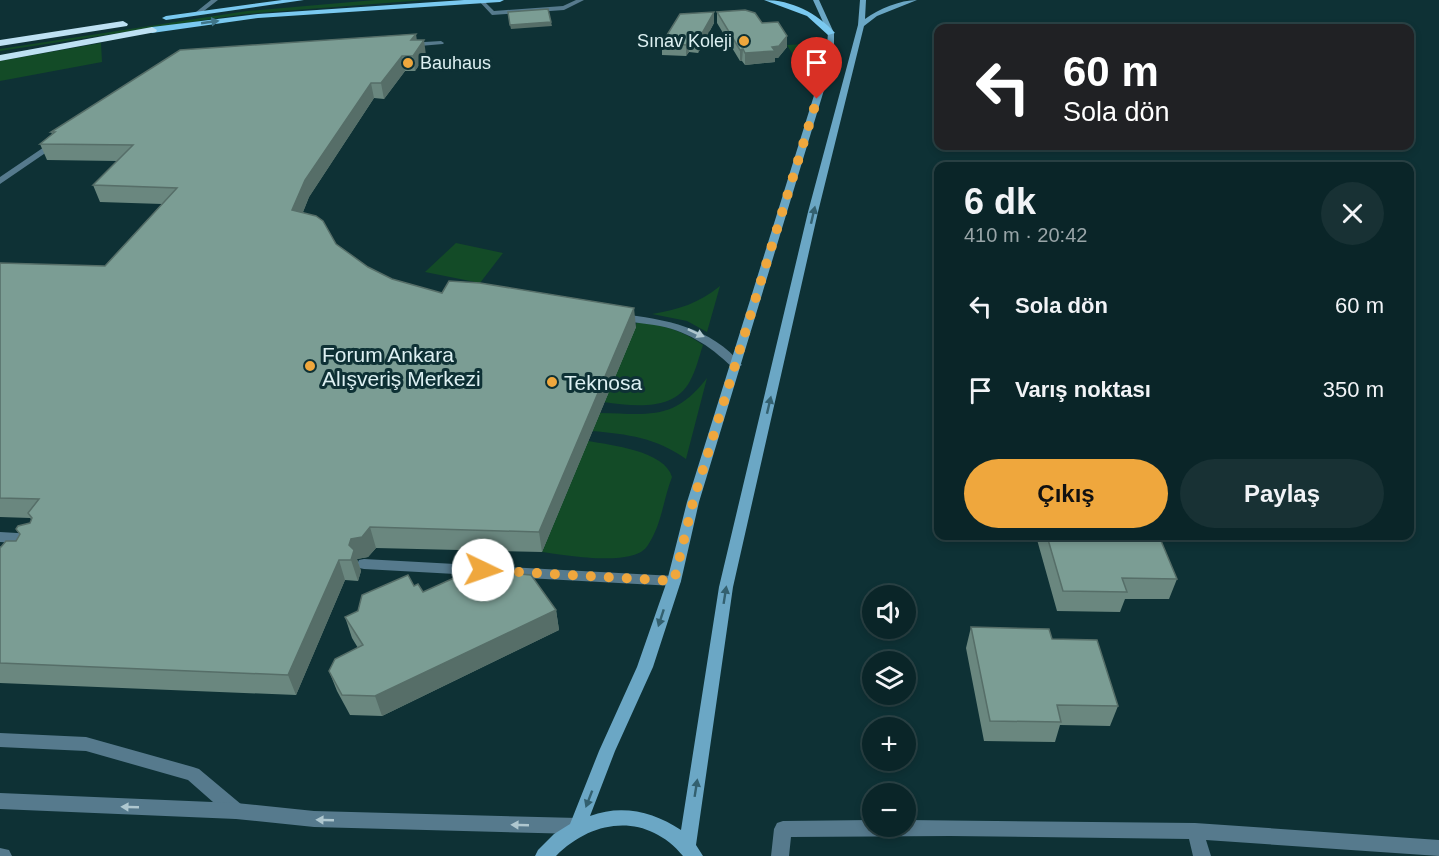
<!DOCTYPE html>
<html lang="tr">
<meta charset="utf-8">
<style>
body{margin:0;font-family:Arial,sans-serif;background:#183134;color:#f1f3f6;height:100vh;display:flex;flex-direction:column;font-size:22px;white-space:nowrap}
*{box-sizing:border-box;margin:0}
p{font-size:20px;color:#99a5a8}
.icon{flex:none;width:33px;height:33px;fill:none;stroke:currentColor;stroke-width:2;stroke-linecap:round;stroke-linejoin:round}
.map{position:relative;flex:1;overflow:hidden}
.details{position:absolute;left:934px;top:162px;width:480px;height:378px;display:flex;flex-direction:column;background:#0a2528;border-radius:12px;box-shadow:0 3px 9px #0003,0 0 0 2px #2a4245}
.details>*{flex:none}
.guide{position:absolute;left:934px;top:24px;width:480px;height:126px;border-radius:12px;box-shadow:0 3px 9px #0003,0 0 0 2px #2a4245;background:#202124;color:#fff;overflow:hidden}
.buttons{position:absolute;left:862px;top:585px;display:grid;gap:12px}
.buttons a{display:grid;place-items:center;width:54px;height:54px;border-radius:50%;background:#0a2528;box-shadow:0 3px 9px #0003,0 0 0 2px #2a4245;font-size:30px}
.pin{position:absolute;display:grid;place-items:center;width:51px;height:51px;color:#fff;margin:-62px -26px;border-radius:50% 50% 50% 0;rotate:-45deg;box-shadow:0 0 6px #0007}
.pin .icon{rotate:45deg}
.me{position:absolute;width:66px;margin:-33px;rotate:93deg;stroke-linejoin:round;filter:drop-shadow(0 0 4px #0008)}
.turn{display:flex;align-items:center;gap:21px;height:126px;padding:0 30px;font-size:27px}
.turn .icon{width:78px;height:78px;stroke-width:2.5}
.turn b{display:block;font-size:42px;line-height:51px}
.round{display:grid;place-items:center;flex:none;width:63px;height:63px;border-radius:32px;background:#183134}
.head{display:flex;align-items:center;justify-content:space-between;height:102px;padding:0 30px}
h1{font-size:36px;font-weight:700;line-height:45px}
.primary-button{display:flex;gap:12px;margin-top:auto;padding:12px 30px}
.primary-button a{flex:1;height:69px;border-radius:36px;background:#efa73d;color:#111;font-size:24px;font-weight:700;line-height:69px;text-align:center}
.primary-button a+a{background:#183134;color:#f1f3f6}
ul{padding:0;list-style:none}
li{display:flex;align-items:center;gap:18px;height:84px;padding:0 30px}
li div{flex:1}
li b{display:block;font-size:22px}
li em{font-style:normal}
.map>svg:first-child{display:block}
.green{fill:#134b27}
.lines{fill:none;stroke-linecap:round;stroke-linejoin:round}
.lane{fill:#567a8d;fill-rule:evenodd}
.street{fill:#567a8d;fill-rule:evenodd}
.secondary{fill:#6ba7c5;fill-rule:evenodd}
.primary{fill:#7ac9f0;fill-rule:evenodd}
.highway{fill:#bee1f3;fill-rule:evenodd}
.wall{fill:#6a877f}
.shaded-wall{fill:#566e68}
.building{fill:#7b9d94;stroke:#566e68;stroke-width:1.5}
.oneway{fill:#3f7589}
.oneway2{fill:#33606f}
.oneway3{fill:#aec7cf}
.route{stroke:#efa73d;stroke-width:10;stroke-dasharray:0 18}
.poi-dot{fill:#efa73d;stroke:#0e3135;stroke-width:2}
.labels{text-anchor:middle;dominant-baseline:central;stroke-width:6;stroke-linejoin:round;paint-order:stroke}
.far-poi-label{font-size:18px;fill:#ddf0f2;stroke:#0e3135;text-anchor:end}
.poi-label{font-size:21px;fill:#ddf0f2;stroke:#0e3135;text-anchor:start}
</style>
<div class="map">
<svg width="1439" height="856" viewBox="0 0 1439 856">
<rect width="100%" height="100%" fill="#0e3135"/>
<path class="green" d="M375,0H425L245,14L0,51V49L247,11Z
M101,43L102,62L0,81V61Z
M806,44L817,61L798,63L787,45Z
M456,243L503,253L480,283L425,272Z
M720,286L707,332L687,321L652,314C678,310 699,303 720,286Z
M637,322C662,324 683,331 703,345C699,357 696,370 690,381C674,412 632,406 604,402Z
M707,378L686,459C657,438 627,434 592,431L600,413C649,414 674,421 707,378Z
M588,441C611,445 665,451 672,477C663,500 662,524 648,545C635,568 565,555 542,552Z"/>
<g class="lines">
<path class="lane" d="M478,0H483L494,11L563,6L576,0H584L564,10L492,15Z
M441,41L444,43L443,44L408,47L405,45L408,43Z
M53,141L60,143L0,184V177Z
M620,314C665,319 711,327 742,365L736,368L732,367C709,345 686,330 654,325C642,323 629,322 616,319L615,317L616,315Z
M0,532L34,534L39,536L41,539L39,542L34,544L0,542Z
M364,559L674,576L679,577L681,581L679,585L674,586L364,569L359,568L357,564L359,560Z
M0,733L86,737L193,767L199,769L242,805L245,811L242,817L236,819L230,817L188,780L86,751L0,747Z"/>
<path class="street" d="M211,0H218L200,14H196V12Z
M0,793L236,803L314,811L578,818L584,820L587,826L584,832L578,834L314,827L236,819L0,809Z
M873,820V826H906V820L1195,823L1439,840V856L1206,840L1211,856H1193L1189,839L950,836L791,837L789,856H771L774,829L777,823L783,821Z
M0,848L9,850L12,856H0Z"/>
<path class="secondary" d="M813,0H819L834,33V57L699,502L681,581L653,667L615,751L590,816C622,804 654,812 681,830L719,587L808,212L858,25L860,0H866L865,19C879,9 900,0 917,0L877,16L864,26L818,212L733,587L696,845L703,856H683C647,813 594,818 556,856H535L538,850L554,834L570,824L599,751L637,667L667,581L687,502L826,57L828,33Z"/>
<path class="primary" d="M282,0H304L166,20L162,18L166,16Z
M464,0H504L500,2L258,18L152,33L148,30L152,27L258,14Z
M764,0C792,0 817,13 835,33L828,35L807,16Z"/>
<path class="highway" d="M123,21L128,24L127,26L0,46V40Z
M152,27L157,30L156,32L0,61V55Z"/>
</g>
<path class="wall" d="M714,12V23L698,53L689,52L686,56L662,55V43Z
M717,12L762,23L787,36V47L778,58H775V62L745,65L742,61H740L717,23Z
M417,40L426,55L415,71H405L384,99L374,98L309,197L303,212L336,244L368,267L392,279L442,293L636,327L542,552L376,548L368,557L357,559L361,571L358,581L345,580L296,695L0,683V547L16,541L20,535L16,529L30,523L32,520L30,518L0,517V263L105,266L162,204L100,202L93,185L117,161L47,160L40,144L52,134L51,132Z
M1036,536H1159L1177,579L1169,599H1125L1120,612L1057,611Z
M490,581L556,610L559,630L382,716L350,715L337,691L329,671L358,648L352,638L345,617L414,586L423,592Z
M971,627L1052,639L1118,706L1110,726L1060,725L1055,742L984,741L966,648Z"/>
<path class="shaded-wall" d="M714,12V23L698,53L697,42Z
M551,22L552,26L511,29L510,25Z
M416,34L418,48L424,40L426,55L415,71L413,56L411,40Z
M787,36V47L778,58H775V62L745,65V53L772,47Z
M688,41L689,52L686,56V45Z
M743,49L742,61H740V50Z
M402,56L405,71L384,99L381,83Z
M371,83L374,98L309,197L297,227L292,210L305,180Z
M634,308L636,327L542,552L539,532Z
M370,527L376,548L368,557L357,559L361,571L358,581L351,560L349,545L351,539Z
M339,560L345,580L296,695L288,675Z
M556,610L559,630L382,716L375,696Z"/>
<path class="building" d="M548,9L551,22L510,25L508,12Z
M745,10L755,13L762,23L778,22L787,36L779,46L772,47L775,51L745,53L743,49L740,50L717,12Z
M714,12L697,42L688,41L686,45L662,43L680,14Z
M416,34L411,40H424L413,56H402L381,83H371L305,180L292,210L316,216L323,221L336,244L368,267L392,279L442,293L449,281L480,283L634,308L539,532L370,527L362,537L351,539L349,545L354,550L351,560H339L288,675L0,663V547H1L6,541H16L20,534L16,529L18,526L30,523L32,518L28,513L39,499L0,498V263L105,266L177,188L93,185L133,145L40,144L55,132H51L180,50Z
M1047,536H1159L1177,579L1122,578L1127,592L1063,591Z
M465,573H477L490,581L508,573L531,575L556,610L375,696L342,695L329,671L335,659L363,645L345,617L358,611L362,595L408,575L414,586L418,584L423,592Z
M971,627L1049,629L1052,639L1097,640L1118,706L1057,705L1061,722L990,721Z"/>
<defs><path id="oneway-solid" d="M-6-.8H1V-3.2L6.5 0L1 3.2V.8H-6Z" transform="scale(1.5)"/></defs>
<use class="oneway" href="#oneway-solid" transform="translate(210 22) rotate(-8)"/>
<g class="oneway2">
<use href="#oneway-solid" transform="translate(813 215) rotate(-77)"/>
<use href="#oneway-solid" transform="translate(769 405) rotate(-77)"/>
<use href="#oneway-solid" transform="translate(725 595) rotate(-81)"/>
<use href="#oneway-solid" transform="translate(661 618) rotate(108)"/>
<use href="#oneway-solid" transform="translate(696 788) rotate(-81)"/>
<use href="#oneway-solid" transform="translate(589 799) rotate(111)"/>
</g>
<g class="oneway3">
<use href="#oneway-solid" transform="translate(696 333) rotate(25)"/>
<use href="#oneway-solid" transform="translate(130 807) rotate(-178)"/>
<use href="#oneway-solid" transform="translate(325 820) rotate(-178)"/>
<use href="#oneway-solid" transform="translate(520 825) rotate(-178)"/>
</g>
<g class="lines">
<path class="route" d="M483,570L674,581L693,502L817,99"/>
</g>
<g class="poi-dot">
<circle cx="744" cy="41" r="6"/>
<circle cx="408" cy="63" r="6"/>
<circle cx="310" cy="366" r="6"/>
<circle cx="552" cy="382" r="6"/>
</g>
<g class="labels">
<g class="far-poi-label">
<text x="732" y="41">Sınav Koleji</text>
<text x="420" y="63" text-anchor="start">Bauhaus</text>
</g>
<g class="poi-label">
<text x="322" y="354">Forum Ankara<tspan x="322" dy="24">Alışveriş Merkezi</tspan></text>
<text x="564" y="382">Teknosa</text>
</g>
</g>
</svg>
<div class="buttons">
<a><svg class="icon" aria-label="sound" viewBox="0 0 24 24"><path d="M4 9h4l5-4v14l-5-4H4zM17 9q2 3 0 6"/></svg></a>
<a><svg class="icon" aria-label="layers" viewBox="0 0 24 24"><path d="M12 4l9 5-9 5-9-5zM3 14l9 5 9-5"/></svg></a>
<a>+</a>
<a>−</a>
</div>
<div class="pin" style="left:817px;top:99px;background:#d93025"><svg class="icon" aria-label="arrive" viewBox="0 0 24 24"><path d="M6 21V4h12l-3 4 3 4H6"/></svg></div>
<svg class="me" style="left:483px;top:570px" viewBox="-20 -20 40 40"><circle r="19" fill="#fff"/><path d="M0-13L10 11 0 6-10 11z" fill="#efa73d"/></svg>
<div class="guide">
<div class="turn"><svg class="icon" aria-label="left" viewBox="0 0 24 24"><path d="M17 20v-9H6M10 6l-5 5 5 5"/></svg><div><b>60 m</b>Sola dön</div></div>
</div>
<section class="details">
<div class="head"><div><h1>6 dk</h1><p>410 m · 20:42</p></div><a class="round"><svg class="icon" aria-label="close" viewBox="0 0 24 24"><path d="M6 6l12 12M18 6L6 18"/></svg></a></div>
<ul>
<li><svg class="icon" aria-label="left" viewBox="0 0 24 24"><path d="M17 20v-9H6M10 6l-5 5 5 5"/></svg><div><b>Sola dön</b></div><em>60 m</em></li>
<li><svg class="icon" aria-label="arrive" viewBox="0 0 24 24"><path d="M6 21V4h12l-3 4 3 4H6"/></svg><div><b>Varış noktası</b></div><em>350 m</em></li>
</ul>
<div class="primary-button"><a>Çıkış</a><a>Paylaş</a></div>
</section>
</div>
